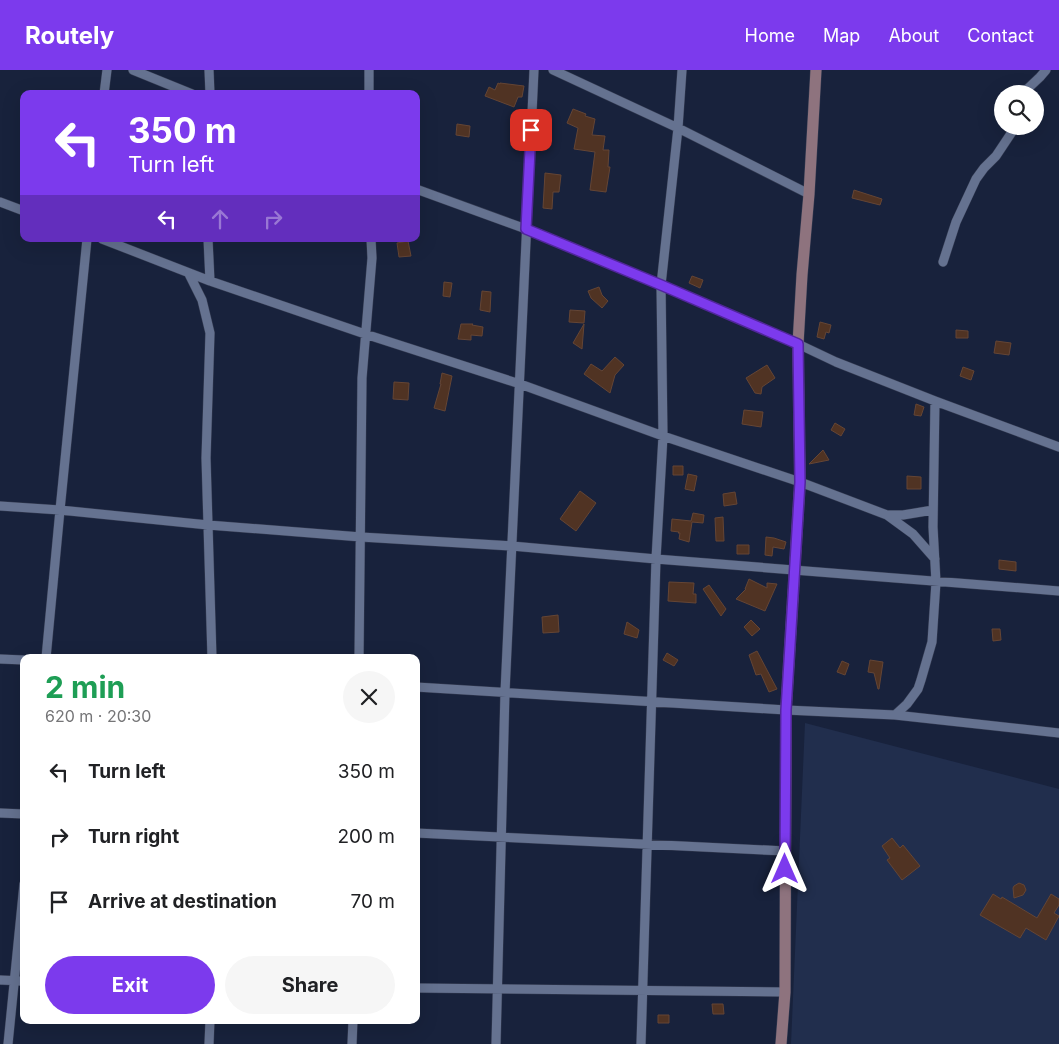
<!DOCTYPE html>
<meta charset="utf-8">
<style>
body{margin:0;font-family:Inter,sans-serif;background:#f6f6f6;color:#202124;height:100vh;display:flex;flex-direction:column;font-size:19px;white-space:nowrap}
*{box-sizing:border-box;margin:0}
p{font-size:16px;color:#757577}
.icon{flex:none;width:28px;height:28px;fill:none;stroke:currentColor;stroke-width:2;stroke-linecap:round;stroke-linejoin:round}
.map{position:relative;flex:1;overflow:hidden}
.drawer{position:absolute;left:20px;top:584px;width:400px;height:370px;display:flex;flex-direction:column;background:#fff;border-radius:10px;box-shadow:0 5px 20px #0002}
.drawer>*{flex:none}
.hud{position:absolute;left:20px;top:20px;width:400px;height:152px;border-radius:10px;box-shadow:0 5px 20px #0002;background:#7c3aed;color:#fff;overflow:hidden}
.tools{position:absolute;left:994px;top:15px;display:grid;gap:10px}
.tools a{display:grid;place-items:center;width:50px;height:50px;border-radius:50%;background:#fff;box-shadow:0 5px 20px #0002;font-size:25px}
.pin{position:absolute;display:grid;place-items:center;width:42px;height:42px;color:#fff;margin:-21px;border-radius:10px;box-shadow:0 2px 8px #0006}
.me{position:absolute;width:55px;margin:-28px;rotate:0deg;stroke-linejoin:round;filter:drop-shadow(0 0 4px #0008)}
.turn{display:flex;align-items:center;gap:18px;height:105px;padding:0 25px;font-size:22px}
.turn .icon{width:65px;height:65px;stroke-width:2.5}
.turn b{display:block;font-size:35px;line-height:42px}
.lanes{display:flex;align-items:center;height:48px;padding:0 25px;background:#0003;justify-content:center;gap:25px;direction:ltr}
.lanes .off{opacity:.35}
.round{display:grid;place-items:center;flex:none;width:52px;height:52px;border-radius:26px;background:#f6f6f6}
.head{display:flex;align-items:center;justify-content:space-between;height:85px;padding:0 25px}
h1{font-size:30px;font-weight:700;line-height:38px;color:#1e9e55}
.action{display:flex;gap:10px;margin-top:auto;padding:10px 25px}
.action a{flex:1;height:58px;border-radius:30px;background:#7c3aed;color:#fff;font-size:20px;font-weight:700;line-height:58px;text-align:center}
.action a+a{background:#f6f6f6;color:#202124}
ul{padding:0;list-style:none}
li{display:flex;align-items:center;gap:15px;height:65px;padding:0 25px}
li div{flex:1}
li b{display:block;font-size:19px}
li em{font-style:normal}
header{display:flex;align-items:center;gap:30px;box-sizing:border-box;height:70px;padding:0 25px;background:#7c3aed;color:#fff}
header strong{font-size:24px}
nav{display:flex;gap:28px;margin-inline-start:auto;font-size:18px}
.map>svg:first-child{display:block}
.built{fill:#212e4d}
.building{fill:#503323;stroke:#644535}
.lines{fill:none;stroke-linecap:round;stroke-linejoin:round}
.street-casing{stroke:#353c52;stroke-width:10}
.secondary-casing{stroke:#353c52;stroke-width:12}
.street{stroke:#657290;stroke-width:9}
.secondary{stroke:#8e737e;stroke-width:11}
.route-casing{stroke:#51269a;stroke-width:12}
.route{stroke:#7c3aed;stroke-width:9}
</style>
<header>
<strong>Routely</strong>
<nav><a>Home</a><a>Map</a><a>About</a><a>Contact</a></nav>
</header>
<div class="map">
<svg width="1059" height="974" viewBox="0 0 1059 974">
<rect width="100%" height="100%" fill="#18223c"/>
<path class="built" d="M805,653L1059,719V974H791Z"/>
<path class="building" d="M498,13L500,14V13L524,16L522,27H518L514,37L485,26L489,17L495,20Z
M573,39L586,44L585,46L595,49L592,65L605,66L603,80H609L608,97H610L606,122L590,120L595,82L574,79L578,58L567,53Z
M457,54L470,56L469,67L456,65Z
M545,103L561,105L559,122H553L552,139L543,138Z
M854,120L882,129L880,135L852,128Z
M408,171L411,186L399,187L397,173Z
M692,206L703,210L700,218L689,213Z
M444,212L452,213L450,227L443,226Z
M599,217L602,225L608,231L602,238L591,228L588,221Z
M482,221L491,222L490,242L480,240Z
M570,240L585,241L584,253L569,252Z
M820,252L831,255L829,263L826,262L824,269L817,267Z
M461,254H473L472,255L483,257L482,266L471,265V270L458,269Z
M584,254L582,279L573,273Z
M956,260L968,261V268H956Z
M996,271L1011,273L1009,285L994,283Z
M615,287L624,295L615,305L610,323L584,304L591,294L602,301Z
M767,295L775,308L762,317L761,324L755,323L746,308Z
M963,297L974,301L971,310L960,306Z
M442,303L452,306L445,341L434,338L441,314H440Z
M394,312L409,313L408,330L393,329Z
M916,334L924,337L921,346L914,345Z
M744,340L763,342L761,357L742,354Z
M835,353L845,359L841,366L831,360Z
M823,380L829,390L809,394Z
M673,396H683V405H673Z
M688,404L697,406L694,421L685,419Z
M907,406L921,407V419H907Z
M580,421L596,433L576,461L560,449Z
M735,422L737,434L724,436L723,424Z
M693,443L704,445L703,453L692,452L689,472L679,469L680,463H678L679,462L671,461L672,449L691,451Z
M723,447L724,471H716L715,448Z
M766,467L774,468L786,472L784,479L773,477L772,486L765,485Z
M737,475H749V484H737Z
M999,490L1016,492V501L999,499Z
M749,509L767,518V513L777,514L765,541L736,529L746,519H745Z
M669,512L694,513L693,524H696V533L668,531Z
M709,515L726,539L721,546L703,519Z
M558,545L559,562L543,563L542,547Z
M751,550L760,559L752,566L744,557Z
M627,552L639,560L637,568L624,564Z
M992,559H1000L1001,570L993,571Z
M757,581L777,619L769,622L761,604L756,605L749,585Z
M667,583L678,590L674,596L663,590Z
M870,590L883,592L879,619H878L874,603L868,602Z
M842,591L849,594L845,605L837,602Z
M892,768L900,778L903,775L920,796L902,810L887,790L890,788L882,776Z
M1019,813L1024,815L1026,820L1023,825L1014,828L1013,818L1014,816Z
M993,824L1001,829L1002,827L1037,848L1051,824L1059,829V835L1054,843L1059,846L1046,870L1026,858L1020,868L980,845Z
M712,934H723L724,944H713Z
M658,945H669V953H658Z"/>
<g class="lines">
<defs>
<path id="street" d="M133,0L192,24
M209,0L210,24
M553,0L678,58L809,124
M104,24L107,0
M369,24V0
M1022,24L1040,7L1046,0
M416,119L526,159L661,215L798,274L836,292L935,331L1059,377
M0,132L24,141
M102,169L210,211L365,264L520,314L663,366L800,412L887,445L913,464L935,489
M208,169L210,211
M943,192L956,152L976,109L984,98L996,86L1016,56
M189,204L202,230L210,263L206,388L212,588
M0,436L60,440L208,455L361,467L512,476L656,489L1059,521
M887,445H903L933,440
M46,588L60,440L87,169
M359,588L362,308L372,188L371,169
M0,589L24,590
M416,617L786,640L895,645L1059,663
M895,645L907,634L918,619L921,610L932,572L936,512L933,457L935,331
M0,743L24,744
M416,763L785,781
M0,910L24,911
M416,918L785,922
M8,974L24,814
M209,974L210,950
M352,974L353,950
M496,974L505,622L534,0
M641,974L656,489L663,366L661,215L678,58L682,0"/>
<path id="secondary" d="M781,974L785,922L786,640L800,412L798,274L802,205L809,124L816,0"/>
</defs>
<use href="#street" class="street-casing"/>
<use href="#secondary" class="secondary-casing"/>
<use href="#street" class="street"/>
<use href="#secondary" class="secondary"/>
</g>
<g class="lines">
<defs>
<path id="route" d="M531,60L526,159L661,215L798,274L800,412L786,640L785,799"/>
</defs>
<use href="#route" class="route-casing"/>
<use href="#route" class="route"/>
</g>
</svg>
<div class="tools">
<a><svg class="icon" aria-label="search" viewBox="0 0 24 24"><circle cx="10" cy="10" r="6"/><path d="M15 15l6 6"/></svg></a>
</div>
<div class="pin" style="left:531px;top:60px;background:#d93025"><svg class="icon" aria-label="arrive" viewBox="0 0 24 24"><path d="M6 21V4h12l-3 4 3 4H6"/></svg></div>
<svg class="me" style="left:785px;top:799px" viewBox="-20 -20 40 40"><path d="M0-17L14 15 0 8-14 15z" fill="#7c3aed" stroke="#fff" stroke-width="4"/></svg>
<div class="hud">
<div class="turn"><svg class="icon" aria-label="left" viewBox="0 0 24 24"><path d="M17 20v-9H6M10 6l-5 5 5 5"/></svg><div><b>350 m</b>Turn left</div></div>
<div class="lanes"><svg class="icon" aria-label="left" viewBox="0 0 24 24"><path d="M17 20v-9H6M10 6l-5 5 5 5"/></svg><svg class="icon off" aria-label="ahead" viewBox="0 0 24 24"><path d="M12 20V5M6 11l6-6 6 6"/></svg><svg class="icon off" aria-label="right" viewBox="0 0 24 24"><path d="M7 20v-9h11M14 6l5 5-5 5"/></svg></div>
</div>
<section class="drawer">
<div class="head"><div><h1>2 min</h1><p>620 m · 20:30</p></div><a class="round"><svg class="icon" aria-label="close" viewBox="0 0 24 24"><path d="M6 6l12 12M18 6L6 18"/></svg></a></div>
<ul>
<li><svg class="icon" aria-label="left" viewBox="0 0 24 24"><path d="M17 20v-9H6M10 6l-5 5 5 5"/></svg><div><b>Turn left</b></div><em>350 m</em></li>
<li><svg class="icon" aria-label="right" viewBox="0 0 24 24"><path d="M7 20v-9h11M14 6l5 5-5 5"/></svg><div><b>Turn right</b></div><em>200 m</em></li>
<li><svg class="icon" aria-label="arrive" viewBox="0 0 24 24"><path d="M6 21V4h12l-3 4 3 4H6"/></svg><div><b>Arrive at destination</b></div><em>70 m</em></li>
</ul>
<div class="action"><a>Exit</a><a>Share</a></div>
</section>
</div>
